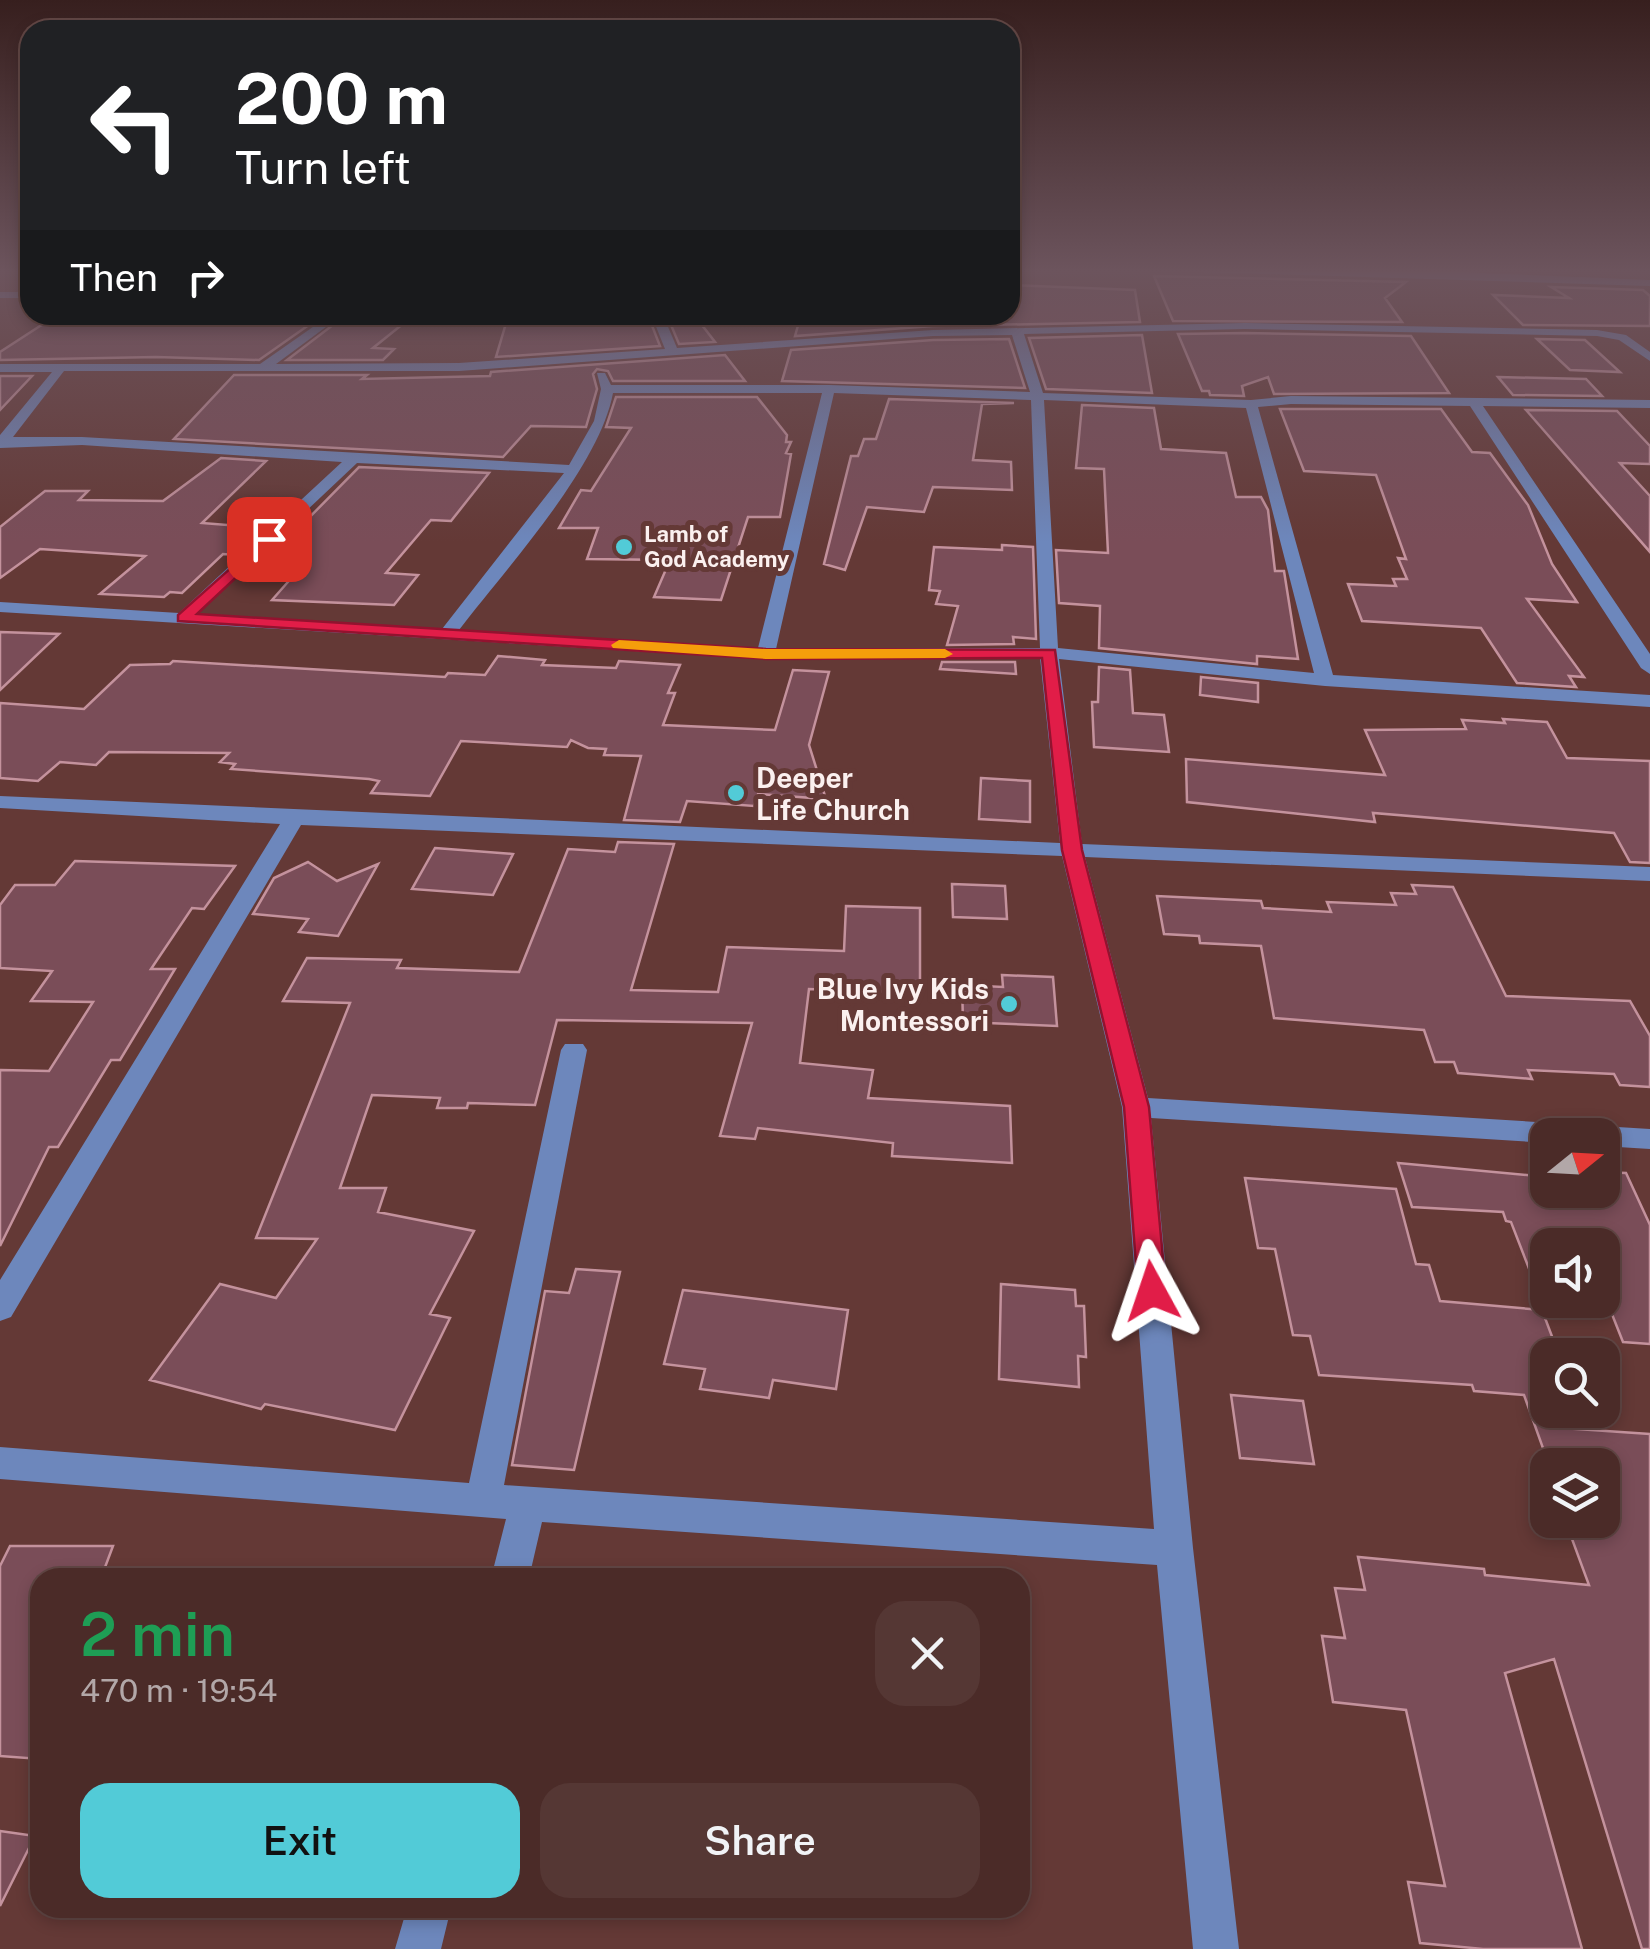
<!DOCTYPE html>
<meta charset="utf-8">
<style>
body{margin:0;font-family:"Public Sans",sans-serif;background:#553734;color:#f1f3f6;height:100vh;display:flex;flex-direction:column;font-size:38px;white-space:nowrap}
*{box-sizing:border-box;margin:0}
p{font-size:32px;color:#b2a7a8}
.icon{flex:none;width:55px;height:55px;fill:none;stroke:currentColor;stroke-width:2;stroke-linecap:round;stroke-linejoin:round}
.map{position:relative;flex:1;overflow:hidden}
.side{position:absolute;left:30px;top:1568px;width:1000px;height:350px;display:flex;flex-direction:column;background:#4b2b28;border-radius:30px;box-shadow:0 5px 15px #0003,0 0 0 2px #624745}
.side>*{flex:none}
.guide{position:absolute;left:20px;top:20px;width:1000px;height:305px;border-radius:30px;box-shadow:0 5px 15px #0003,0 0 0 2px #624745;background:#202124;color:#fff;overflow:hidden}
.needle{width:65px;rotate:72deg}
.tools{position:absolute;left:1530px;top:1118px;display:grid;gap:20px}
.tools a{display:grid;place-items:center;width:90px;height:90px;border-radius:20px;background:#4b2b28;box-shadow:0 5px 15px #0003,0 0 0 2px #624745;font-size:50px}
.pin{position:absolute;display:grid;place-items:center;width:85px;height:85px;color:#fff;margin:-42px;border-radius:20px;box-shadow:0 5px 15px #0006}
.me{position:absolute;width:110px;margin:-55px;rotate:355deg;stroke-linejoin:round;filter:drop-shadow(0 0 8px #0008)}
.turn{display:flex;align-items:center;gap:35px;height:210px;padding:0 50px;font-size:45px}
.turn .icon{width:130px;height:130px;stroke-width:2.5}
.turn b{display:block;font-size:70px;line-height:85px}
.then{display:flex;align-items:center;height:95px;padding:0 50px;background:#0003;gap:20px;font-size:38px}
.round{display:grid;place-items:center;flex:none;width:105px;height:105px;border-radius:30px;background:#553734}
.head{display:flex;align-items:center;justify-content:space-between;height:170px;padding:0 50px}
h1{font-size:60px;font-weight:600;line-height:75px;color:#1e9e55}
.cta{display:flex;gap:20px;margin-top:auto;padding:20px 50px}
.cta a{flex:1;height:115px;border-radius:30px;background:#52cbd7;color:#111;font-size:40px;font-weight:600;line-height:115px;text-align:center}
.cta a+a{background:#553734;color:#f1f3f6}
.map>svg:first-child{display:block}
.building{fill:#7a4d58;stroke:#c4929d;stroke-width:2.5}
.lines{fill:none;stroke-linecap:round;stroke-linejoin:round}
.minor{fill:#6d87bc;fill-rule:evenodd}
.route{fill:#e11d48;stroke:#92132f;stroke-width:2.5}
.slow{fill:#f59e0b}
.poi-dot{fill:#52cbd7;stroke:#643936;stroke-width:4}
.labels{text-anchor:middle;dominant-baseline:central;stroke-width:10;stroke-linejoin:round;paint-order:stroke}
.far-poi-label{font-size:22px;font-weight:bold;fill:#fbf0ef;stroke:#643936;text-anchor:start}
.poi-label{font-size:28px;font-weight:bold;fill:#fbf0ef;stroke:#643936;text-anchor:start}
</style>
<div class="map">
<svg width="1650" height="1949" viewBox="0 0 1650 1949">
<rect width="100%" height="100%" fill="#643936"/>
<path class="building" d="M1154,276L1406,282L1385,298L1402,322L1173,321Z
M1010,285L1135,290L1140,322L933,326L795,336L801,315H1010Z
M1551,287L1643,290L1650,296V326L1523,325L1493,295L1569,298Z
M57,315H323L259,360L156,357L0,360V352Z
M346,315H414L373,348L394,349L383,360H287Z
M604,316V323H651L660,346L496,357L507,320Z
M698,320L715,342L679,344L671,325Z
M1245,333L1411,336L1449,393L1274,394L1268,377L1242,386L1244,396L1210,395L1209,391H1202L1178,334Z
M1142,335L1152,393L1046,389L1029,338Z
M1009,339L1025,388L782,381L791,350L933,340Z
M1537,339L1585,340L1620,372L1570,370Z
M725,355L745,381H613L608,371L597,369L593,374L597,389L586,427L531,426L503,457L174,439L234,375H367L362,379L490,376L491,372Z
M0,376H32L0,410Z
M1498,377L1586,379L1602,396L1513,395Z
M616,397H757L787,435L786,442H791L786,453L791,454L780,517H748L721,600L654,597L670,560L587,559L598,528H559L581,490L591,491L631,428L606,427Z
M889,399L1014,403L982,404L973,460L1011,462L1012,490L933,487L924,512L867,507L845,570L824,564L851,456H858L864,439H876Z
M1082,405L1154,408L1161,449L1226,453L1236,497H1261L1268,510L1275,571H1284L1298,659L1257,656V664L1099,648L1100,606L1059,603L1056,550L1108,553L1104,469L1076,468Z
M1280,409H1441L1472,452L1490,453L1528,505L1552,564L1577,602L1527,599L1584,677L1569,676L1576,687L1517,683L1481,628L1362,621L1348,584L1396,586L1393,579H1407L1398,558L1406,559L1376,475L1304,471Z
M1526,410L1617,411L1650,446V464L1620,463L1650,496V552Z
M221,458L266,461L202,523L266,528L236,555L223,554L182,593L170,592L164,597L100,594L145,556L40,549L0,578V527L45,491H88L79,500L163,501Z
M359,467L489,473L451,521L431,520L386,573L418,575L394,605L272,600L309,558L265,555L292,530H297Z
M1002,545L1033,547L1036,639L1013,637L1014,644L947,645L958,606L936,604L940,591L929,590L934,547L1002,550Z
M0,632L59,634L0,690Z
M498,656L545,660L542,665L616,668L619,661L680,665L668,693H675L663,725L775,730L793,670L829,672L809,745L826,799L758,794L754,806L687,801L680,822L624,820L641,756L604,755L606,749L588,748L571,740L567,747L461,741L430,796L371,793L379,781L369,779L231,769L235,764L220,762L229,753L109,752L96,765L60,762L38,781L0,778V703L84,709L130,665L170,664L173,661L445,677L448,673L485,675Z
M942,662H1015L1016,674L940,669Z
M1099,667L1130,670L1133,713L1164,715L1169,752L1094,747L1092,702H1098Z
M1201,677L1258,683V702L1200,695Z
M1503,719L1547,722L1567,758L1650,761V863L1630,862L1614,833L1373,813L1375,822L1187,802L1186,759L1385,775L1365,730L1466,729L1462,720L1505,723Z
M981,778L1030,781V822L979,819Z
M618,842L674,844L631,990L718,992L727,947L844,951L846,906L920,908V993L809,989L800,1063L873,1070L868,1098L1010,1106L1012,1163L892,1156L893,1143L758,1128L755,1139L720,1136L752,1023L557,1020L535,1105L468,1103L467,1108H437L440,1098L372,1095L340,1188H386L378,1212L474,1231L430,1314L450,1318L395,1430L265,1404L261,1409L150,1380L220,1284L276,1298L317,1239L256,1238L350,1003L283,1001L307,958L401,960L397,968L519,972L568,849L615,852Z
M435,848L513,854L493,895L412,889Z
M75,861L235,866L204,909L192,908L151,969H175L120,1060H111L58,1147H49L0,1246V1070L49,1071L93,1002L31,1001L52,971L0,968V905L15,885H55Z
M308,862L337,881L378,864L338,936L299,932L308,919L253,914L274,878Z
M952,884L1005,886L1007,919L953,917Z
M1412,885L1453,887L1506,996L1630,1001L1650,1036V1087L1620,1085L1614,1074L1528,1070L1532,1079L1458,1073L1454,1062H1435L1424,1030L1274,1018L1261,946L1200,943L1199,936L1164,934L1157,896L1261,901L1263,908L1331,912L1327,902L1396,905L1391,893L1416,894Z
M1002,975L1053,977L1057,1026L963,1022L962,985L1003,987Z
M1398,1163L1548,1177V1190H1602V1172L1626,1173L1650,1225V1344L1623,1342L1602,1289V1245H1548L1545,1310L1511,1222L1506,1221L1503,1212L1412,1207Z
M1245,1178L1396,1189L1416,1264L1429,1265L1440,1301L1542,1310L1559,1355H1548V1427L1650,1434V1949H1642L1554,1659L1505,1673L1582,1949H1483L1420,1943L1408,1882L1445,1886L1406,1710L1333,1702L1322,1636L1345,1638L1335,1588L1365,1590L1358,1557L1484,1569L1485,1575L1589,1585L1565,1520H1602V1465H1549L1524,1395L1474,1391L1472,1385L1319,1375L1310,1336L1293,1335L1275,1249L1258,1248Z
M576,1269L620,1272L574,1470L512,1465L545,1291L569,1293Z
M1001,1284L1075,1290L1076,1306H1084L1086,1357L1078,1356L1079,1387L999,1379Z
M683,1290L848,1310L836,1389L773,1380L769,1398L700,1389L705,1369L664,1364Z
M1231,1395L1303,1401L1314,1464L1240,1458Z
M10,1546H113L101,1578H40V1759L0,1756V1566Z
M0,1831L35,1836L0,1906Z"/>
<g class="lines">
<path class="minor" d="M1107,269L1457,272L1650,280V286Z
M0,292H30V298H0Z
M330,315H342L276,364L459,363L665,349L653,319L667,315H708L666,322L677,348L933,330L1245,323L1597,330L1626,335L1650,352V361L1619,340L1597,336L1245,329L1024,334L1043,393L1251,400L1291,396L1650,400V408L1483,406L1650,654V674L1641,668L1470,406L1291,404L1258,407L1333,675L1650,695V707L1325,686L1059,659L1082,844L1650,867V881L1085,857L1148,1098L1650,1129V1149L1602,1146V1135H1548V1143L1151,1118L1193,1548L1239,1949H1193L1157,1565L542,1522L529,1578H491L506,1519L0,1479V1447L469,1483L561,1050L565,1044H583L587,1050L504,1485L1154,1529L1122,1107L1062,856L301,825L11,1317L0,1321V1280L280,824L0,808V796L1060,843L1040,658L766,659L0,612V602L179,613L342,462L82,445L0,448V435L52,372H0V364H260ZM1012,335L1030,392L829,385H611L605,373H597L601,389L594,421L569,465L82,437H13L64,371H459L933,336ZM613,393H822L758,648L459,630C507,567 599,468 613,393ZM834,393L1031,400L1040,648L776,649ZM1044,400L1246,408L1314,673L1058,648ZM357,463L564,473L442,629L197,614Z
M407,1908H451L441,1949H395Z"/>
</g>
<linearGradient id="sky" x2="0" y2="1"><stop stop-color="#371f1e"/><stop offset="0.5" stop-color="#6c545d"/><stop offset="1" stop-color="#6c545d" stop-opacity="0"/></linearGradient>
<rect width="1650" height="542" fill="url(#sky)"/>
<path class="route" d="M269,534L274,536V542L197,614L766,649L1055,650L1082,850L1149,1107L1166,1291L1162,1299L1152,1303L1142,1299L1138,1291L1124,1107L1062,850L1042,658L766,659L178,621V615Z"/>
<path class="slow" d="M619,640L766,649H945L953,654L945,658L766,659L613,648L611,645Z"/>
<g class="poi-dot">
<circle cx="624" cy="547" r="10"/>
<circle cx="736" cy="793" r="10"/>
<circle cx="1009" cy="1004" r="10"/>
</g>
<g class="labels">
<g class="far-poi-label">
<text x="644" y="534">Lamb of<tspan x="644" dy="25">God Academy</tspan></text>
</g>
<g class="poi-label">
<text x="756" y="777">Deeper<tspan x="756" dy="32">Life Church</tspan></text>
<text x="989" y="988" text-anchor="end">Blue Ivy Kids<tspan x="989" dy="32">Montessori</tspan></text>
</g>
</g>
</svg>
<div class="tools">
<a><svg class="needle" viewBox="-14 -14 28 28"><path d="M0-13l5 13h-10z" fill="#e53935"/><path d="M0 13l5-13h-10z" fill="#b2a7a8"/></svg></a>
<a><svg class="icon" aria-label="sound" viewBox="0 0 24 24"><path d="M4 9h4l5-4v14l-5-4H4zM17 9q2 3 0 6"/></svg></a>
<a><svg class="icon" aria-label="search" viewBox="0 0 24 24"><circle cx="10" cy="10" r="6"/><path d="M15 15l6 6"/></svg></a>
<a><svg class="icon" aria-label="layers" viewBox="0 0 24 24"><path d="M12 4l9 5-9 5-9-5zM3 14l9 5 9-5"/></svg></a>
</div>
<div class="pin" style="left:269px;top:539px;background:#d93025"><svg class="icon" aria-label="arrive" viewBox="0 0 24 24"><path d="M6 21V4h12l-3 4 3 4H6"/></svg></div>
<svg class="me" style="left:1152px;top:1291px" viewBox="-20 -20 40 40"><path d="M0-17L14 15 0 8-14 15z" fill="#e11d48" stroke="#fff" stroke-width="4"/></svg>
<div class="guide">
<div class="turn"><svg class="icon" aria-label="left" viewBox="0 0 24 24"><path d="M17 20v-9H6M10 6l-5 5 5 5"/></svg><div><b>200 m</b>Turn left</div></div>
<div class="then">Then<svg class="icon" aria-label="right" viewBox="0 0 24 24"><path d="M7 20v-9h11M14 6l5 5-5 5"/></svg></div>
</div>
<section class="side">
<div class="head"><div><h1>2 min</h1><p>470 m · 19:54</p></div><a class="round"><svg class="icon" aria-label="close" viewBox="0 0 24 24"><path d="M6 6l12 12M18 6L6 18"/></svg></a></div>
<div class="cta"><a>Exit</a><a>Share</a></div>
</section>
</div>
